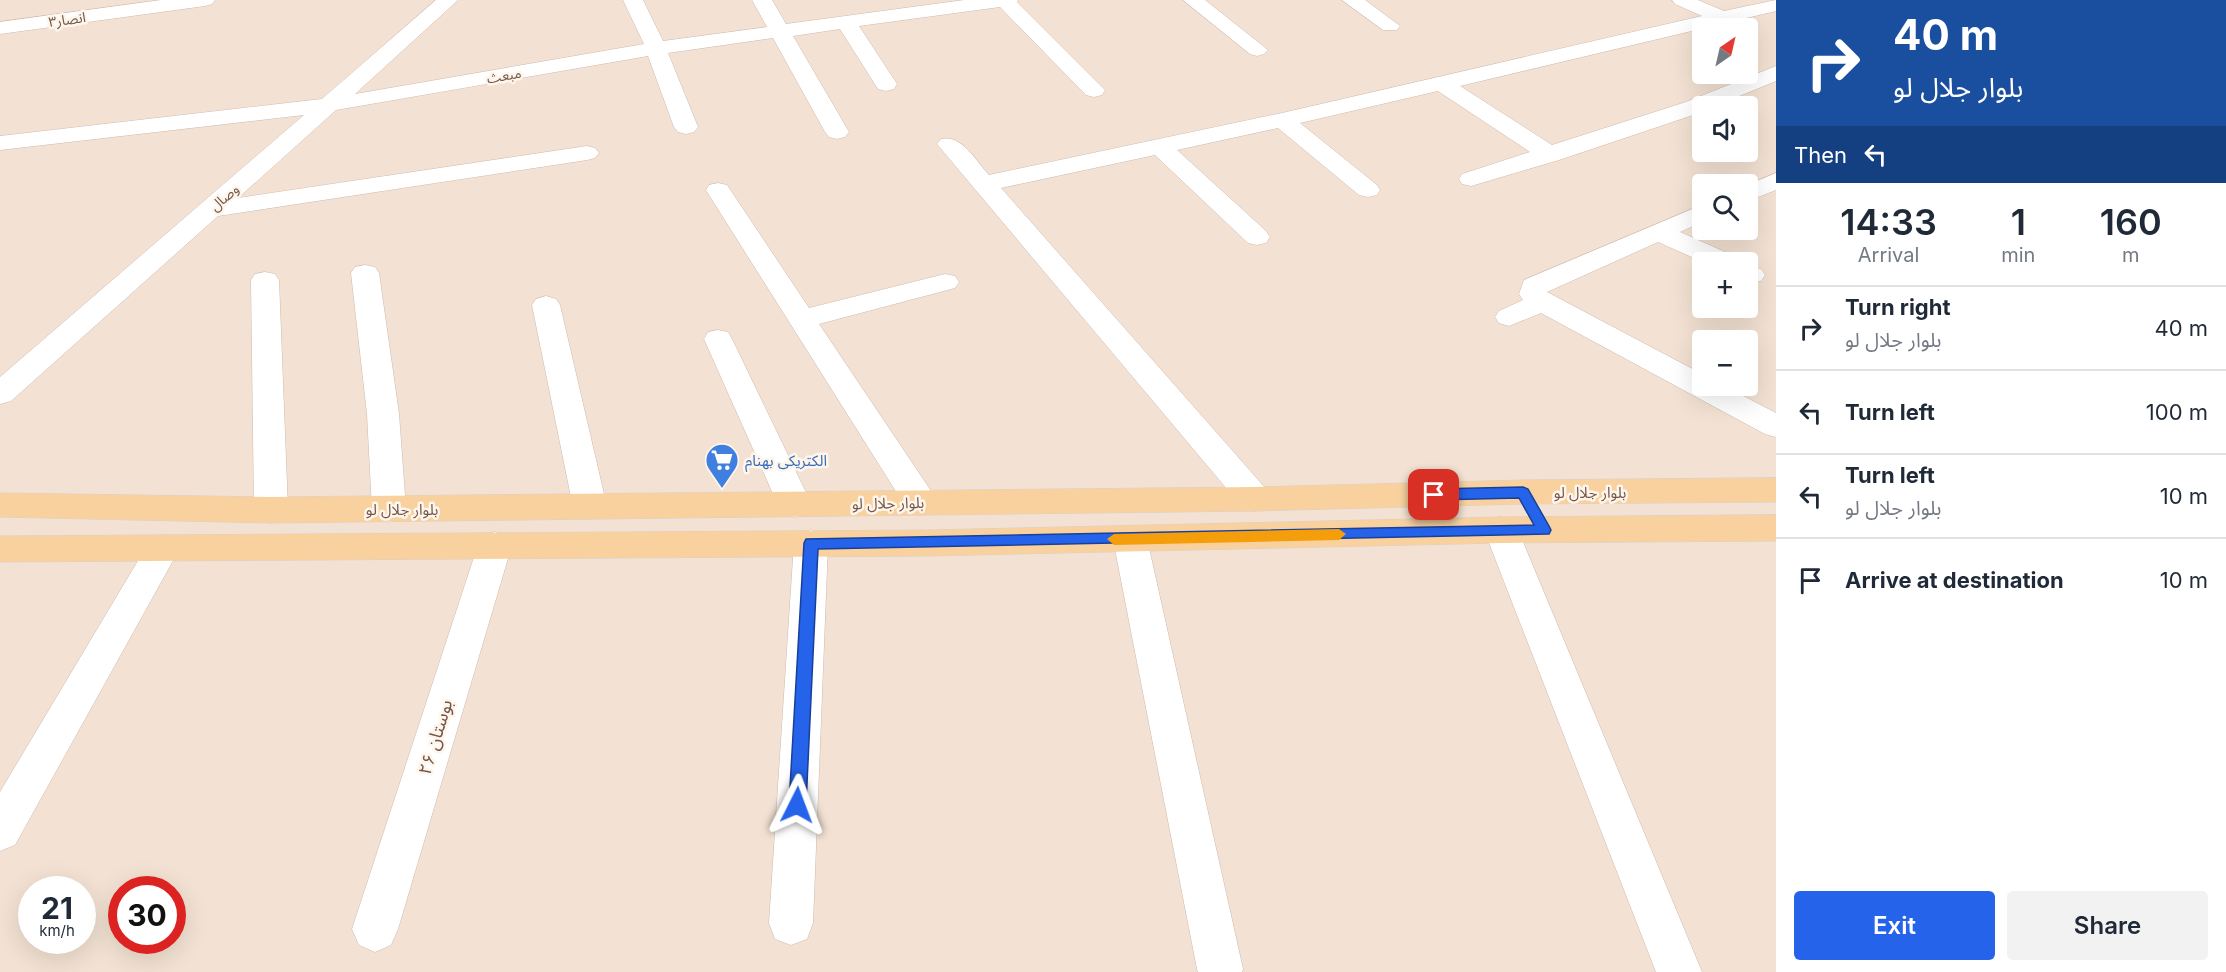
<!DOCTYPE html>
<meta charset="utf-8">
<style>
body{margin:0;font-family:Inter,"Noto Sans Arabic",sans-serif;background:#f2f2f3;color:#1f2937;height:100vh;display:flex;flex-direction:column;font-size:22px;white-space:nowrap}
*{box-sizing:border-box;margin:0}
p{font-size:20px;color:#747a83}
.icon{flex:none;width:33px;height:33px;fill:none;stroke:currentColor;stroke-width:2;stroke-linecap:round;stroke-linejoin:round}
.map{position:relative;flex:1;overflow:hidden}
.drawer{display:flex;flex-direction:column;background:#fff;width:450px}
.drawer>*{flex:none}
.banner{background:#1a4fa0;color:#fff;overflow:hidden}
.needle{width:39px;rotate:34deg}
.tools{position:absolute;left:1692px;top:18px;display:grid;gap:12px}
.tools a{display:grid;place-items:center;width:66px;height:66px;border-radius:6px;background:#fff;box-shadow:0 6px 24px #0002;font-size:30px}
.speed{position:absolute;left:18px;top:876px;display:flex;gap:12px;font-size:30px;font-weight:700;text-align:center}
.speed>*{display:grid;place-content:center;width:78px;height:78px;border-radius:50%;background:#fff;box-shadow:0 6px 24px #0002;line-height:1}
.speed small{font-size:15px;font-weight:400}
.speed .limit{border:9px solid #d22;background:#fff;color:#111}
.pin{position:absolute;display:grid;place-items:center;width:51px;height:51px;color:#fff;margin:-26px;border-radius:12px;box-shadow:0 3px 9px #0006}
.me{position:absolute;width:66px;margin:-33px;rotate:3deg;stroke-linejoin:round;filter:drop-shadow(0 0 4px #0008)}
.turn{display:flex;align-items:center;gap:21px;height:126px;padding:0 18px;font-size:27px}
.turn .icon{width:78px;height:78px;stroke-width:2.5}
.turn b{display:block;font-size:42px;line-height:51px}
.then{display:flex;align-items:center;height:57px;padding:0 18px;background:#0003;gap:12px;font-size:22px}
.eta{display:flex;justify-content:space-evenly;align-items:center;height:102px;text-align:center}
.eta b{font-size:36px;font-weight:600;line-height:42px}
.button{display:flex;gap:12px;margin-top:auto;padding:12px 18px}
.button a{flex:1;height:69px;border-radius:6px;background:#2563eb;color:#fff;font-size:24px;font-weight:600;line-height:69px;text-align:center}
.button a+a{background:#f2f2f3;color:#1f2937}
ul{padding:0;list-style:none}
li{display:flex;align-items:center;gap:18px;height:84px;padding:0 18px;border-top:2px solid #e0e1e3}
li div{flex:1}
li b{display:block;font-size:22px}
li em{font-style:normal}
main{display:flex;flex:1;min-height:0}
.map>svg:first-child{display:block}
.residential{fill:#f3e2d3;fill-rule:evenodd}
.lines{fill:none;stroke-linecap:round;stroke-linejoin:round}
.minor-casing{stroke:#cfbaae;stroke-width:1}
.major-casing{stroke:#d8d0cd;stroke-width:1}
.minor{fill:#fff;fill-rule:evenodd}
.major{fill:#f8d19f;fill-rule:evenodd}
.route{fill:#2563eb;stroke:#184099;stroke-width:1.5}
.slow{fill:#f59e0b}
.labels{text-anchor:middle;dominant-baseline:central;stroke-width:5;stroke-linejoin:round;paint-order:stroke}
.far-street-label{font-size:14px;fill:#73564b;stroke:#fef5eb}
.shop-label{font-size:15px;fill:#366cbe;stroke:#fef5eb;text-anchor:start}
.street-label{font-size:15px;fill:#73564b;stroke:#fef5eb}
.near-street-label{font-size:18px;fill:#73564b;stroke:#fef5eb}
</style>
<main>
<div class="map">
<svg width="1776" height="972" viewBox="0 0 1776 972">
<rect width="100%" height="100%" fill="#fcf1e5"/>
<path class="residential" d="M0,0H1776V972H0ZM1702,28H1748V74H1702ZM1702,106H1748V152H1702ZM1702,184H1748V230H1702ZM1702,262H1748V308H1702ZM1702,340H1748V386H1702ZM32,890H82V940H32ZM122,890H172V940H122Z"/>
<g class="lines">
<defs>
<path id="minor" d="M161,0H215L212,4L205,6L0,34V22Z
M436,0H458L355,94L644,44L623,0H643L663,41L767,27L752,0H772L786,24L964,0H1018L1017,2L1105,90L1102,95L1094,97L1086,95L1000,7L859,26L897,84L894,89L886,91L878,89L840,29L793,36L849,132L845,137L837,139L829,137L825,132L773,38L668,53L698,127L694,132L686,134L678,132L674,127L648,56L336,110L238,198L587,146L595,148L599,153L595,158L587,160L218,216L11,401L0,404V377L304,115L0,150V136L322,99Z
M1183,0H1205L1268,50L1264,54L1257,56L1250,54Z
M1342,0H1365L1400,26L1397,30H1383Z
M1672,0H1698L1724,11L1776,0V11L1460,86L1552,145L1686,102L1776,66V81L1715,106H1702V112L1559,160L1471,186L1462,184L1459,179L1462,174L1530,152L1438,91L1300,123L1377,185L1380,190L1377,195L1368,197L1359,195L1278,128L1177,150L1266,231L1270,237L1266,243L1257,245L1248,243L1155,155L1001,188L1267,490L1272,499L1267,508L1255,511L1243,508L937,144L941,139C962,134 976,161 989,175L1282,113L1702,16L1675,4Z
M1776,173V190L1748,201V185Z
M718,183L727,185L809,308L945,274L955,276L959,282L955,288L819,324L933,494L938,503L933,512L921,515L909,512L706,190L709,185Z
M1702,205V222L1680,232L1734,256L1737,262H1703L1658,242L1547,292L1702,374V386H1724L1776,413V437L1765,434L1541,313L1509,326L1499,323L1495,317L1499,311L1523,300L1519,294L1524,280Z
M365,265L375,267L379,273L399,414L406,509L401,518L389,522L377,518L372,509L367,414L351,273L355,267Z
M1748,266L1761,269L1765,275L1761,281L1748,282Z
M265,272L275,274L279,280L288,510L283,519L271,523L259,519L254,510L251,280L255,274Z
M546,296L556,299L560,305L607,507L602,516L590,519L578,516L573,507L532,305L536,299Z
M718,330L728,332L732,339L812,505L807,514L795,517L783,514L778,505L704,339L708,332Z
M1501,517L1513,521L1518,530L1702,972H1656L1484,530L1489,521Z
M1130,526L1142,530L1147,539L1243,969L1242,972H1198L1197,969L1113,539L1118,530Z
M811,530L823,534L828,543L813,923L807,939L791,945L775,939L769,923L794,543L799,534Z
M495,532L507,536L512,545L398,929L391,945L375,952L359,945L352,929L478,545L483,536Z
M163,535L175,539L180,548L15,845L0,851V792L151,539Z"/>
<path id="major" d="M1776,478V502L1523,504L1255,511L271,523L0,517V493L271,497L1255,487L1523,480Z
M1776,515V541L1501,543L929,556L0,562V536L929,530L1501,517Z"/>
</defs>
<use href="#minor" class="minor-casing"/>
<use href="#major" class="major-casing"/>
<use href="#minor" class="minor"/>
<use href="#major" class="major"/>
</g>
<path class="route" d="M1523,487L1528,489L1549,526L1551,530L1549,534L818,549L806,805L803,810L797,813L791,810L789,805L804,543L806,539L1534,525L1519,498L1434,500L1427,495L1434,489Z"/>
<path class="slow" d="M1339,529L1346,534L1339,540L1114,545L1107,539L1114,534Z"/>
<defs>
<symbol id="supermarket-pin" viewBox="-11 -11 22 30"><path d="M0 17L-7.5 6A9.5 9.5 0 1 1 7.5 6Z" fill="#3f7fe0" stroke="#fef5eb"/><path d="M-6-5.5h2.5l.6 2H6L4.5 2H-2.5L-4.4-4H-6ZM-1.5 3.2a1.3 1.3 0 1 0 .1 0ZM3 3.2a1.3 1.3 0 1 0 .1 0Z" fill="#fff"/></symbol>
</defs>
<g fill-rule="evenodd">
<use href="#supermarket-pin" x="703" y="441" width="38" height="52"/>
</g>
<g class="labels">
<g class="far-street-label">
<text transform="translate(67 19) rotate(-8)">انصار۳</text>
<text transform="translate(504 75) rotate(-10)">مبعث</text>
<text transform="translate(224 197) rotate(-41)">وصال</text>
</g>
<g class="shop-label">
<text x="745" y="460">الکتریکی بهنام</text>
</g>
<g class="street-label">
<text x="1590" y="492">بلوار جلال لو</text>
<text transform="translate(888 503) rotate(-1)">بلوار جلال لو</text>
<text x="402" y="509">بلوار جلال لو</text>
</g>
<g class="near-street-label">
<text transform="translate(435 737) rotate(-73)">بوستان ۲۶</text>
</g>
</g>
</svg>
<div class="tools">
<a><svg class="needle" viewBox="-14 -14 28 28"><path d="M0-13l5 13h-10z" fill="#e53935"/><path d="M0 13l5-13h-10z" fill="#747a83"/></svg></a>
<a><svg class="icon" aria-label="sound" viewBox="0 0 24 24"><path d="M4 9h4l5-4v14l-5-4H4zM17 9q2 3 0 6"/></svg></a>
<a><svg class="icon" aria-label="search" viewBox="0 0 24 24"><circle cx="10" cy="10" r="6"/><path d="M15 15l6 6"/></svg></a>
<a>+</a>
<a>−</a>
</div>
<div class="speed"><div>21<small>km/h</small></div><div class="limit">30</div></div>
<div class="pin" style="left:1434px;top:495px;background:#d93025"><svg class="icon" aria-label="arrive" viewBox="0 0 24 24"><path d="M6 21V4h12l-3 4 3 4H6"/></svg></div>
<svg class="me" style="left:797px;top:805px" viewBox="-20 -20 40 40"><path d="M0-17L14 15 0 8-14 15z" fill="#2563eb" stroke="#fff" stroke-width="4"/></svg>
</div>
<section class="drawer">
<div class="banner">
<div class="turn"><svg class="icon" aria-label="right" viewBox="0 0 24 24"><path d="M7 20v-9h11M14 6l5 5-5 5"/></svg><div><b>40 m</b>بلوار جلال لو</div></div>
<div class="then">Then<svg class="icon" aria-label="left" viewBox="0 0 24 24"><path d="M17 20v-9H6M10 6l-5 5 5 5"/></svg></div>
</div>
<div class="eta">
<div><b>14:33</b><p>Arrival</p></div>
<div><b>1</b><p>min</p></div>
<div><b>160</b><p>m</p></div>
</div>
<ul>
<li><svg class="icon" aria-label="right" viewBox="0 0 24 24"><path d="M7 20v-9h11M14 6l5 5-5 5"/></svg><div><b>Turn right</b><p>بلوار جلال لو</p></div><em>40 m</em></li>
<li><svg class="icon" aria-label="left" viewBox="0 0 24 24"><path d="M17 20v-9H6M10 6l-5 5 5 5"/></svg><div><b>Turn left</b></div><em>100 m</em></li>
<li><svg class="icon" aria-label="left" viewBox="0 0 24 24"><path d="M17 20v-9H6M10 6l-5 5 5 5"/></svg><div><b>Turn left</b><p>بلوار جلال لو</p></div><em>10 m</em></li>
<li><svg class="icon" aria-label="arrive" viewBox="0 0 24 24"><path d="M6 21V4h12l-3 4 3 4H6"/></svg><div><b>Arrive at destination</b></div><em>10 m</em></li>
</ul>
<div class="button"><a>Exit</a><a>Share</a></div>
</section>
</main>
